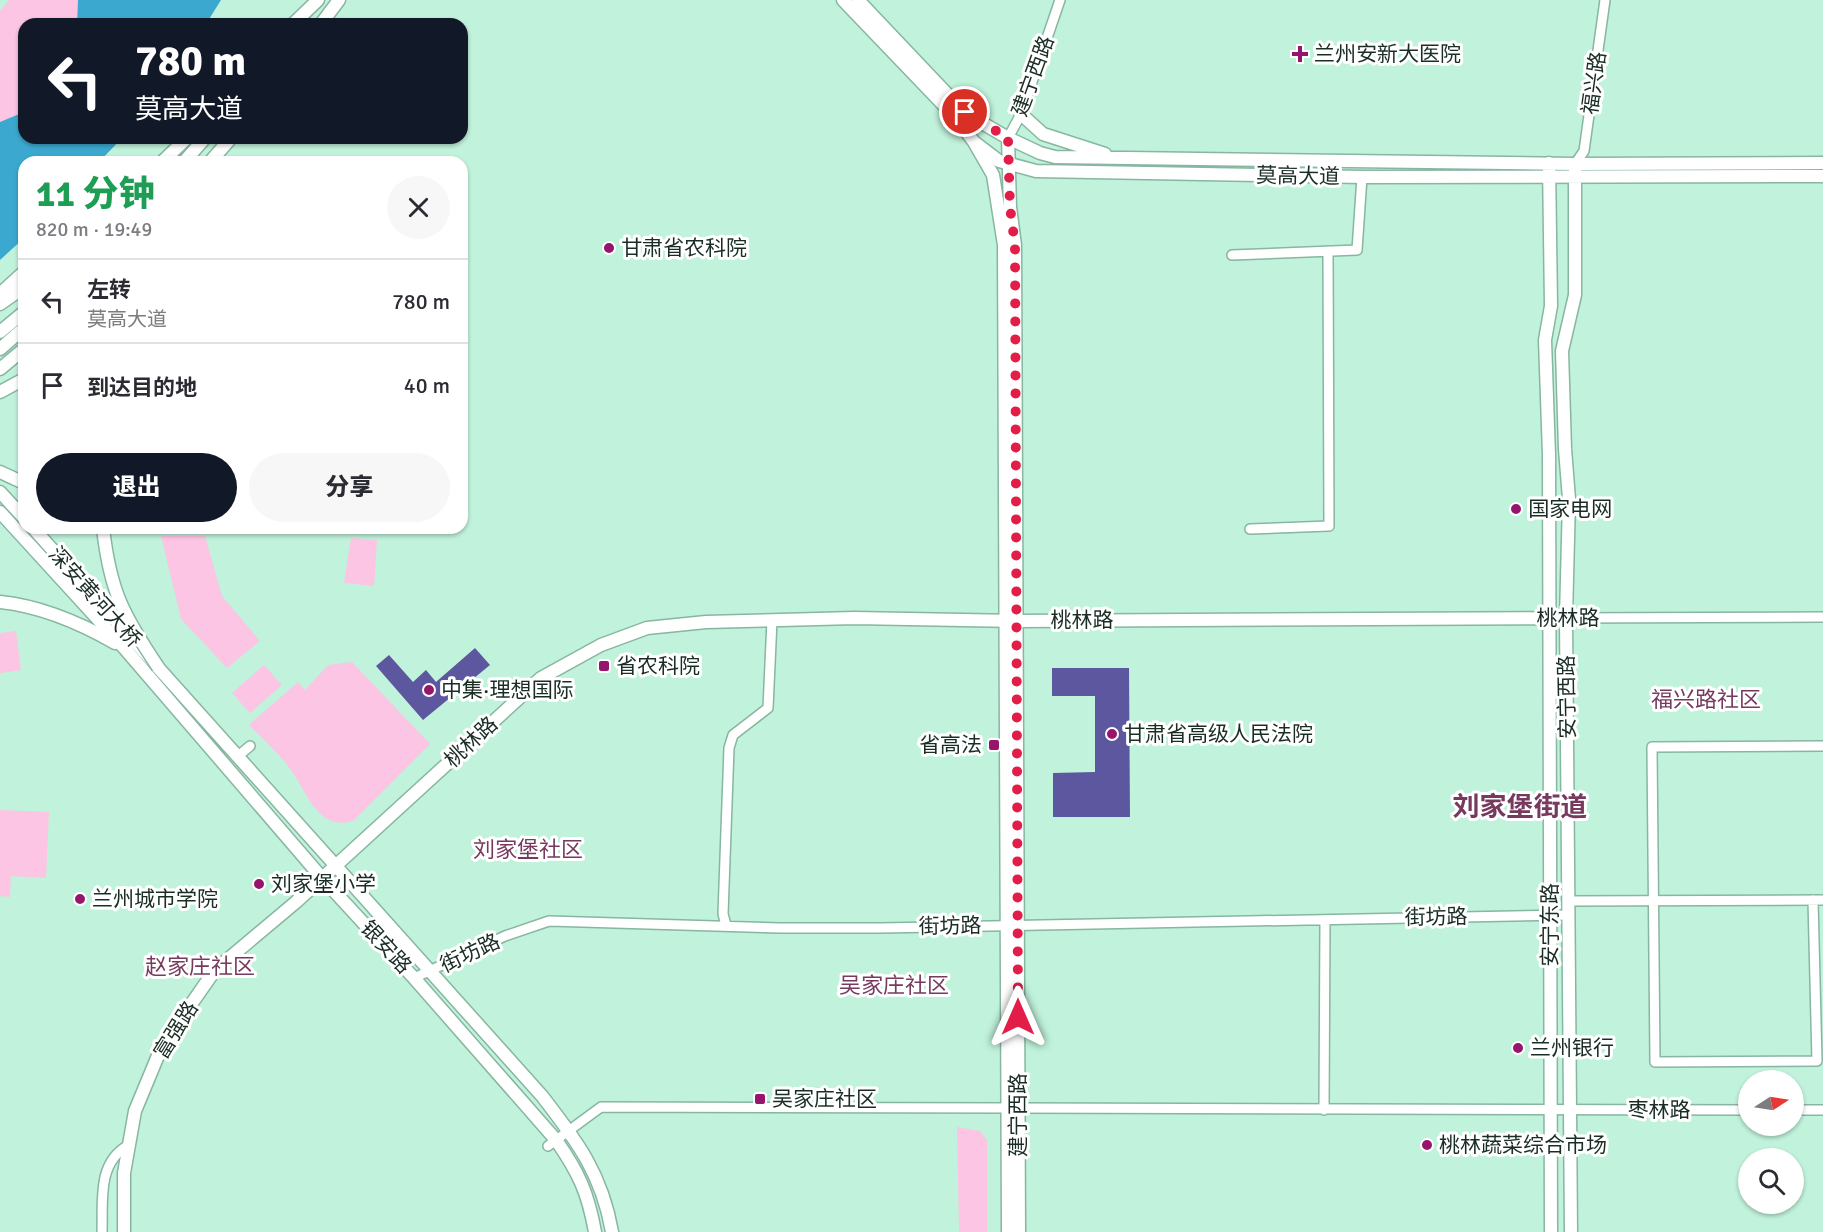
<!DOCTYPE html>
<html lang="zh">
<meta charset="utf-8">
<style>
body{margin:0;font-family:Signika,"Noto Sans SC",sans-serif;background:#f7f7f7;color:#2b2b33;height:100vh;display:flex;flex-direction:column;font-size:22px;white-space:nowrap}
*{box-sizing:border-box;margin:0}
p{font-size:20px;color:#7c7c81}
.icon{flex:none;width:33px;height:33px;fill:none;stroke:currentColor;stroke-width:2;stroke-linecap:round;stroke-linejoin:round}
.map{position:relative;flex:1;overflow:hidden}
.drawer{position:absolute;left:18px;top:156px;width:450px;height:378px;display:flex;flex-direction:column;background:#fff;border-radius:18px;box-shadow:0 2px 4px #0004}
.drawer>*{flex:none}
.banner{position:absolute;left:18px;top:18px;width:450px;height:126px;border-radius:18px;box-shadow:0 2px 4px #0004;background:#111827;color:#fff;overflow:hidden}
.needle{width:39px;rotate:78deg}
.buttons{position:absolute;left:1738px;top:1070px;display:grid;gap:12px}
.buttons a{display:grid;place-items:center;width:66px;height:66px;border-radius:50%;background:#fff;box-shadow:0 2px 4px #0004;font-size:30px}
.pin{position:absolute;display:grid;place-items:center;width:51px;height:51px;color:#fff;margin:-26px;border:3px solid #fff;border-radius:50%;box-shadow:0 2px 6px #0007}
.me{position:absolute;width:66px;margin:-33px;rotate:0deg;stroke-linejoin:round;filter:drop-shadow(0 0 4px #0008)}
.turn{display:flex;align-items:center;gap:21px;height:126px;padding:0 18px;font-size:27px}
.turn .icon{width:78px;height:78px;stroke-width:2.5}
.turn b{display:block;font-size:42px;line-height:51px}
.round{display:grid;place-items:center;flex:none;width:63px;height:63px;border-radius:32px;background:#f7f7f7}
.head{display:flex;align-items:center;justify-content:space-between;height:102px;padding:0 18px}
h1{font-size:36px;font-weight:800;line-height:45px;color:#1e9e55}
.primary-button{display:flex;gap:12px;margin-top:auto;padding:12px 18px}
.primary-button a{flex:1;height:69px;border-radius:36px;background:#111827;color:#fff;font-size:24px;font-weight:800;line-height:69px;text-align:center}
.primary-button a+a{background:#f7f7f7;color:#2b2b33}
ul{padding:0;list-style:none}
li{display:flex;align-items:center;gap:18px;height:84px;padding:0 18px;border-top:2px solid #e1e1e2}
li div{flex:1}
li b{display:block;font-size:22px}
li em{font-style:normal}
.map>svg:first-child{display:block}
.green{fill:#fcc5e3}
.water{fill:#3ba9cf}
.building{fill:#5d579f}
.lines{fill:none;stroke-linecap:round;stroke-linejoin:round}
.minor-casing{stroke:#87b6a1;stroke-width:12}
.major-casing{stroke:#87b6a1;stroke-width:15}
.minor{stroke:#fff;stroke-width:9}
.major{stroke:#fff;stroke-width:12}
.major-bridge-casing{stroke:#87b6a1;stroke-width:15;stroke-linecap:butt}
.major-bridge{stroke:#fff;stroke-width:12}
.route{stroke:#e11d48;stroke-width:10;stroke-dasharray:0 18}
.poi-dot{fill:#96166e;stroke:#fff;stroke-width:2}
.labels{text-anchor:middle;dominant-baseline:central;stroke-width:6;stroke-linejoin:round;paint-order:stroke}
.poi-label{font-size:21px;fill:#1a2d25;stroke:#fff;text-anchor:start}
.street-label{font-size:21px;fill:#1a2d25;stroke:#fff}
.neighbourhood-label{font-size:22px;fill:#77395e;stroke:#fff}
.district-label{font-size:27px;font-weight:bold;fill:#77395e;stroke:#fff}
</style>
<div class="map">
<svg width="1823" height="1232" viewBox="0 0 1823 1232">
<rect width="100%" height="100%" fill="#c1f2db"/>
<path class="green" d="M9,0H78L77,24H24V112L0,122V11Z
M161,536H205L222,596L260,641L227,668L181,619Z
M351,538L377,540L374,586L344,583Z
M16,631L21,670L0,673V633Z
M352,662L430,744L353,821C319,831 308,795 293,773C282,756 264,740 249,725L298,682L305,690L328,665Z
M264,665L282,685L250,713L232,693Z
M0,810L49,812L46,878L11,876L10,897L0,896Z
M957,1127L980,1131L987,1140V1232H959Z"/>
<path class="water" d="M78,0H221L206,24H77Z
M24,112V138H122L99,162H24V238L0,260V122Z"/>
<path class="building" d="M475,648L490,665L423,720L376,666L389,655L413,682L426,670L436,682Z
M1052,668H1129L1130,817H1053V773L1095,772V696H1052Z"/>
<g class="lines">
<defs>
<path id="minor" d="M1008,138L1021,114L1060,0
M1575,164L1584,151L1605,0
M1232,255L1357,250L1362,177
M1250,529L1329,526L1328,251
M1566,618L1823,617
M237,757L250,746
M1813,900L1817,1061L1655,1062L1652,747L1823,746
M1569,901L1823,900
M726,925L723,914L729,748L733,735L768,708L772,620
M414,978L505,936L549,921L780,928H880L1569,915
M1324,1110L1325,920
M1794,1110H1823
M548,1146L601,1107L1749,1110
M102,1232C103,1200 97,1162 129,1145"/>
<path id="major" d="M843,0L957,119L974,142L999,161L1036,171L1362,177L1823,176
M858,0L965,113L1008,138L1040,153L1055,157L1575,164L1823,163
M293,24L318,0
M321,24L339,0
M1021,114L1043,134L1105,154
M1008,138L1010,207L1015,245L1019,1232
M974,142L993,175L1004,245L1008,1232
M162,162L187,138
M184,162L205,138
M210,162L231,138
M1549,163L1551,306L1545,340L1549,455L1551,1232
M0,294L24,272
M0,304L24,287
M0,332L24,312
M0,349L24,328
M0,369L24,349
M0,392L24,379
M0,472L24,483
M0,492L24,518
M0,512L126,650L322,878L414,978L556,1140C579,1173 588,1193 595,1232
M33,528L542,1096C577,1141 602,1174 612,1232
M0,602C40,606 80,623 115,643
M124,1232V1173L135,1111L162,1046L215,970L296,902L541,678L601,645L647,628L706,622L854,618L1017,621L1566,618
M1571,1232L1566,618L1569,499L1565,449L1562,351L1575,295V164"/>
</defs>
<use href="#minor" class="minor-casing"/>
<use href="#major" class="major-casing"/>
<use href="#minor" class="minor"/>
<use href="#major" class="major"/>
<defs>
<path id="major-bridge" d="M103,528C110,591 123,615 158,667"/>
</defs>
<use href="#major-bridge" class="major-bridge-casing"/>
<use href="#major-bridge" class="major-bridge"/>
</g>
<g class="lines">
<path class="route" d="M965,112L1008,138L1010,207L1015,245L1018,1017"/>
</g>
<g class="poi-dot">
<path d="M1297 45h6v6h6v6h-6v6h-6v-6h-6v-6h6z"/>
<circle cx="609" cy="248" r="6"/>
<circle cx="1516" cy="509" r="6"/>
<rect x="598" y="660" width="12" height="12" rx="3"/>
<circle cx="429" cy="690" r="6"/>
<circle cx="1112" cy="734" r="6"/>
<rect x="988" y="739" width="12" height="12" rx="3"/>
<circle cx="259" cy="884" r="6"/>
<circle cx="80" cy="899" r="6"/>
<circle cx="1518" cy="1048" r="6"/>
<rect x="754" y="1093" width="12" height="12" rx="3"/>
<circle cx="1427" cy="1145" r="6"/>
</g>
<g class="labels">
<g class="poi-label">
<text x="1314" y="54">兰州安新大医院</text>
<text x="621" y="248">甘肃省农科院</text>
<text x="1528" y="509">国家电网</text>
<text x="616" y="666">省农科院</text>
<text x="441" y="690">中集·理想国际</text>
<text x="1124" y="734">甘肃省高级人民法院</text>
<text x="982" y="745" text-anchor="end">省高法</text>
<text x="271" y="884">刘家堡小学</text>
<text x="92" y="899">兰州城市学院</text>
<text x="1530" y="1048">兰州银行</text>
<text x="772" y="1099">吴家庄社区</text>
<text x="1439" y="1145">桃林蔬菜综合市场</text>
</g>
<g class="street-label">
<text transform="translate(1033 76) rotate(-70)">建宁西路</text>
<text transform="translate(1594 83) rotate(-82)">福兴路</text>
<text transform="translate(1298 176) rotate(1)">莫高大道</text>
<text transform="translate(95 597) rotate(48)">深安黄河大桥</text>
<text x="1568" y="618">桃林路</text>
<text x="1082" y="620">桃林路</text>
<text transform="translate(1567 697) rotate(-91)">安宁西路</text>
<text transform="translate(471 742) rotate(-43)">桃林路</text>
<text transform="translate(1436 917) rotate(-1)">街坊路</text>
<text transform="translate(1550 925) rotate(-90)">安宁东路</text>
<text transform="translate(950 926) rotate(-1)">街坊路</text>
<text transform="translate(386 947) rotate(47)">银安路</text>
<text transform="translate(470 953) rotate(-25)">街坊路</text>
<text transform="translate(176 1030) rotate(-58)">富强路</text>
<text x="1659" y="1110">枣林路</text>
<text transform="translate(1018 1115) rotate(-90)">建宁西路</text>
</g>
<g class="neighbourhood-label">
<text x="1706" y="699">福兴路社区</text>
<text x="528" y="849">刘家堡社区</text>
<text x="200" y="966">赵家庄社区</text>
<text x="894" y="985">吴家庄社区</text>
</g>
<g class="district-label">
<text x="1520" y="807">刘家堡街道</text>
</g>
</g>
</svg>
<div class="buttons">
<a><svg class="needle" viewBox="-14 -14 28 28"><path d="M0-13l5 13h-10z" fill="#e53935"/><path d="M0 13l5-13h-10z" fill="#7c7c81"/></svg></a>
<a><svg class="icon" aria-label="search" viewBox="0 0 24 24"><circle cx="10" cy="10" r="6"/><path d="M15 15l6 6"/></svg></a>
</div>
<div class="pin" style="left:965px;top:112px;background:#d93025"><svg class="icon" aria-label="arrive" viewBox="0 0 24 24"><path d="M6 21V4h12l-3 4 3 4H6"/></svg></div>
<svg class="me" style="left:1018px;top:1017px" viewBox="-20 -20 40 40"><path d="M0-17L14 15 0 8-14 15z" fill="#e11d48" stroke="#fff" stroke-width="4"/></svg>
<div class="banner">
<div class="turn"><svg class="icon" aria-label="left" viewBox="0 0 24 24"><path d="M17 20v-9H6M10 6l-5 5 5 5"/></svg><div><b>780 m</b>莫高大道</div></div>
</div>
<section class="drawer">
<div class="head"><div><h1>11 分钟</h1><p>820 m · 19:49</p></div><a class="round"><svg class="icon" aria-label="close" viewBox="0 0 24 24"><path d="M6 6l12 12M18 6L6 18"/></svg></a></div>
<ul>
<li><svg class="icon" aria-label="left" viewBox="0 0 24 24"><path d="M17 20v-9H6M10 6l-5 5 5 5"/></svg><div><b>左转</b><p>莫高大道</p></div><em>780 m</em></li>
<li><svg class="icon" aria-label="arrive" viewBox="0 0 24 24"><path d="M6 21V4h12l-3 4 3 4H6"/></svg><div><b>到达目的地</b></div><em>40 m</em></li>
</ul>
<div class="primary-button"><a>退出</a><a>分享</a></div>
</section>
</div>
